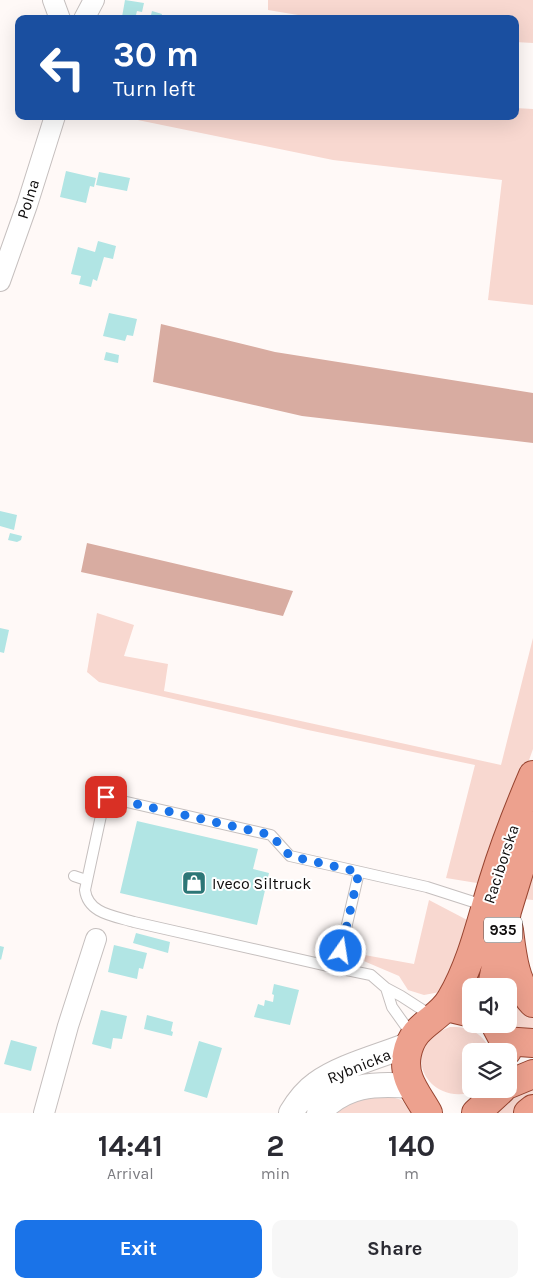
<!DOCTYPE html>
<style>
body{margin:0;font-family:Karla,sans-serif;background:#f7f7f7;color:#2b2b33;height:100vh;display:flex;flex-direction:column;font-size:19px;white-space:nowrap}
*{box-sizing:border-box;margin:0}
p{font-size:16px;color:#7c7c81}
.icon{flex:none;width:28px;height:28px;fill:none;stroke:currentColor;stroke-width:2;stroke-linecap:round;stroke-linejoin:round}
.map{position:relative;height:1113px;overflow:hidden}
.side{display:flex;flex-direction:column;background:#fff;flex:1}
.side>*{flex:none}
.guide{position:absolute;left:15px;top:15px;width:504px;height:105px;border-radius:10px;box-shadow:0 5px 20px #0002;background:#1a4fa0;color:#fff;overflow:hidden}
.controls{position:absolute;left:462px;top:978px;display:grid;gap:10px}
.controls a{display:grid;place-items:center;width:55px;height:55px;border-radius:10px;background:#fff;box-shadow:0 5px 20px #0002;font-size:25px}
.pin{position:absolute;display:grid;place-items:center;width:42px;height:42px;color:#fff;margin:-21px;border-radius:10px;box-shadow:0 2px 8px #0006}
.me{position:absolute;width:55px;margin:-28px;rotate:13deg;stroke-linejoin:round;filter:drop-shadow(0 0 4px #0008)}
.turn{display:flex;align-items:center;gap:18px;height:105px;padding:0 15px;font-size:22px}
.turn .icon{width:65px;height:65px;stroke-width:2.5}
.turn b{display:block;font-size:35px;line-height:42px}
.eta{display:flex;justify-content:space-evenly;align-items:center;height:85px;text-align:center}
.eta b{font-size:30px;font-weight:700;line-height:35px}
.action{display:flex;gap:10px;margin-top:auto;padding:10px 15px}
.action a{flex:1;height:58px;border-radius:10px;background:#1a73e8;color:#fff;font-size:20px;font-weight:700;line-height:58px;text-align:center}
.action a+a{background:#f7f7f7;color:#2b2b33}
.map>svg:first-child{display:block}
.green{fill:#f8d8d0}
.forest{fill:#d8aca1}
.building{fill:#b1e5e4}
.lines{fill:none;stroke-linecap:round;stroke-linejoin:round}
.service-casing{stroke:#c5bfbe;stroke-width:12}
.minor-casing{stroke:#c5bfbe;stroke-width:22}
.tertiary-casing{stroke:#c5bfbe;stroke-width:26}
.primary-casing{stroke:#974430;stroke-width:30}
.service{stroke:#fff;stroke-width:10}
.minor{stroke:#fff;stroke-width:20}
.tertiary{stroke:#fff;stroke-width:24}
.primary{stroke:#eda18e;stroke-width:28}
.route{stroke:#1a73e8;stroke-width:9;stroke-dasharray:0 16.2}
.labels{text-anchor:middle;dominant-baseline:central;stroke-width:4;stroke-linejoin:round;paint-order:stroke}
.shield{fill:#fff;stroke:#565555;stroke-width:1}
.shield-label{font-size:15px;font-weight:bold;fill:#0e0c0c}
.street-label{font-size:16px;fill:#0e0c0c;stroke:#fff}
.poi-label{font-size:16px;fill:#0e0c0c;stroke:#fff;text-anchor:start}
</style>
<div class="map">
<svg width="533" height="1113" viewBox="0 0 533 1113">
<rect width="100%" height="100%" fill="#fff9f7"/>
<path class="green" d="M268,0H533V43L515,42V19H322L268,10Z
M515,108L533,109V305L488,300L502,180L333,160L118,116H515Z
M97,613L134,625L124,656L168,664L164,691L501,765L533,638V749L506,825L483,884L446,878L475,765L308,730L99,682L87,672Z
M533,858V900L523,899Z
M429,900L471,922L455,973L440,992L424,995L408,990L399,976L359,959V954L414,964Z
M503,974L533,1014V1037L515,1035L509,1019V986H502Z
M450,1027C468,1026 484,1033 490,1051H471V1089H480C430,1113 393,1047 450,1027Z
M533,1080V1101L517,1113H496L516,1090Z
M381,1094L402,1100L411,1113H335L354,1099Z"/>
<path class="forest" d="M161,324L275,352L533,393V443L302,416L153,382Z
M87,543L293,591L283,616L81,572Z"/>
<path class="building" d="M125,0L144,3L142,12L137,11L135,19L122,17Z
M152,11L162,14L161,17L166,19H150Z
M66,171L96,178L94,187L90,186L86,203L60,197Z
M99,172L130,178L127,191L96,185Z
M98,241L116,246L113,259L104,257L97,281L93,279L91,287L79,284L81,276L71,274L78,247L95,252Z
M109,313L137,319L133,336L127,335L125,341L103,336Z
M106,352L119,355L118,363L104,360Z
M0,511L17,515L14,530L0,526Z
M10,533L22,536L21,540L17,542L8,540Z
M0,628L9,630L4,653L0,652Z
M137,821L258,849L253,869L269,873L257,925L120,893Z
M136,933L170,942L168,953L133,943Z
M114,945L147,953L143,969L139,968L137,979L108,972Z
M0,946L4,947L1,960L0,959Z
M274,984L299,990L290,1025L254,1017L258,1004L264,1006L265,1000L273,1002L274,995L272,994Z
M101,1010L127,1016L122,1039L113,1038L111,1049L92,1044Z
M147,1015L173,1022L171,1031L173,1032L172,1036L144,1029Z
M11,1040L37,1047L31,1071L4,1064Z
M199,1041L222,1048L207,1098L184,1091Z"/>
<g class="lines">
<defs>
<path id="service" d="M74,876L86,880
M337,968L359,872
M386,988L392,1007L412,1035
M432,1016L401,996L386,988L371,975L337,968L134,922C115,916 88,914 85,890L105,797L271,835L290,856L427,887L486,906"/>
<path id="minor" d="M53,0L60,19
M84,19L94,0
M0,281L27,205L55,116
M44,1113L68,1026L96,939"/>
<path id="tertiary" d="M291,1113C297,1103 306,1091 316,1084C340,1066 381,1056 410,1044
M319,1113C344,1084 375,1083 411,1086"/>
<path id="primary" d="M509,930C512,955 515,984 533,1003
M492,986L507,911L533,826
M446,1007L471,1013
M495,1024L504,1041L507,1051
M504,1041L533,1043
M509,1084L533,1074
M428,1113C417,1093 402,1078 407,1054C413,1023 438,1022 451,999C472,963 481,921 493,882C504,846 518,810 533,775
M476,1113L502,1089
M528,1113L533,1109"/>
</defs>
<use href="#service" class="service-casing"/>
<use href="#minor" class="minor-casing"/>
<use href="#tertiary" class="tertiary-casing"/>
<use href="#primary" class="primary-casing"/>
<use href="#service" class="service"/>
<use href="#minor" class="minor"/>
<use href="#tertiary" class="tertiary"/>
<use href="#primary" class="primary"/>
</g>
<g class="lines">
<path class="route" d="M106,797L271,835L290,856L359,872L341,951"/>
</g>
<defs>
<symbol id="shop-square" viewBox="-11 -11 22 22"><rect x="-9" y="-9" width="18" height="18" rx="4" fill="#2c7676" stroke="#fff"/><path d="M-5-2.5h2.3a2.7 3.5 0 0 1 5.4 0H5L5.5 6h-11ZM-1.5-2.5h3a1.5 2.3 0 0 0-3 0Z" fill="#fff"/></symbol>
</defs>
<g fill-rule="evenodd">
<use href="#shop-square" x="180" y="869" width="28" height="28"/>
</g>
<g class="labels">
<rect class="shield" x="484" y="917.5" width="38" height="25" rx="4"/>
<g class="shield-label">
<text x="503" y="930">935</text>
</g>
<g class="street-label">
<text transform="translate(28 199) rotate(-72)">Polna</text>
<text transform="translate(501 864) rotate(-72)">Raciborska</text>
<text transform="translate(359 1066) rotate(-22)">Rybnicka</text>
</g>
<g class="poi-label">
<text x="212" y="883">Iveco Siltruck</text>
</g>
</g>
</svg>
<div class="controls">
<a><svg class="icon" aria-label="sound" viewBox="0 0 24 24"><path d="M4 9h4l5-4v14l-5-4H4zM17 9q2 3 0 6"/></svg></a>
<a><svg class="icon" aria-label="layers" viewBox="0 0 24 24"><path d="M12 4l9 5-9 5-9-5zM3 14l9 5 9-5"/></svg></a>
</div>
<div class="pin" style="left:106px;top:797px;background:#d93025"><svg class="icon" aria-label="arrive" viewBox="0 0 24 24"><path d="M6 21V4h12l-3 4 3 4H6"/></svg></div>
<svg class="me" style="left:341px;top:951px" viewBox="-20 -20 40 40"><circle r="17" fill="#1a73e8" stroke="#fff" stroke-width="3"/><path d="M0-11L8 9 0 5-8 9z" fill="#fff"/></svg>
<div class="guide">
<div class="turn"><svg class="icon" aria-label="left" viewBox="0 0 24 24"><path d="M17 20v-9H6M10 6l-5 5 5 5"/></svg><div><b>30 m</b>Turn left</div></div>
</div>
</div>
<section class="side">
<div class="eta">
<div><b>14:41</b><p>Arrival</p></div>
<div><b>2</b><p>min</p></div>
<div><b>140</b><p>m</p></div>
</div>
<div class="action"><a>Exit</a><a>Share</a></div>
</section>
